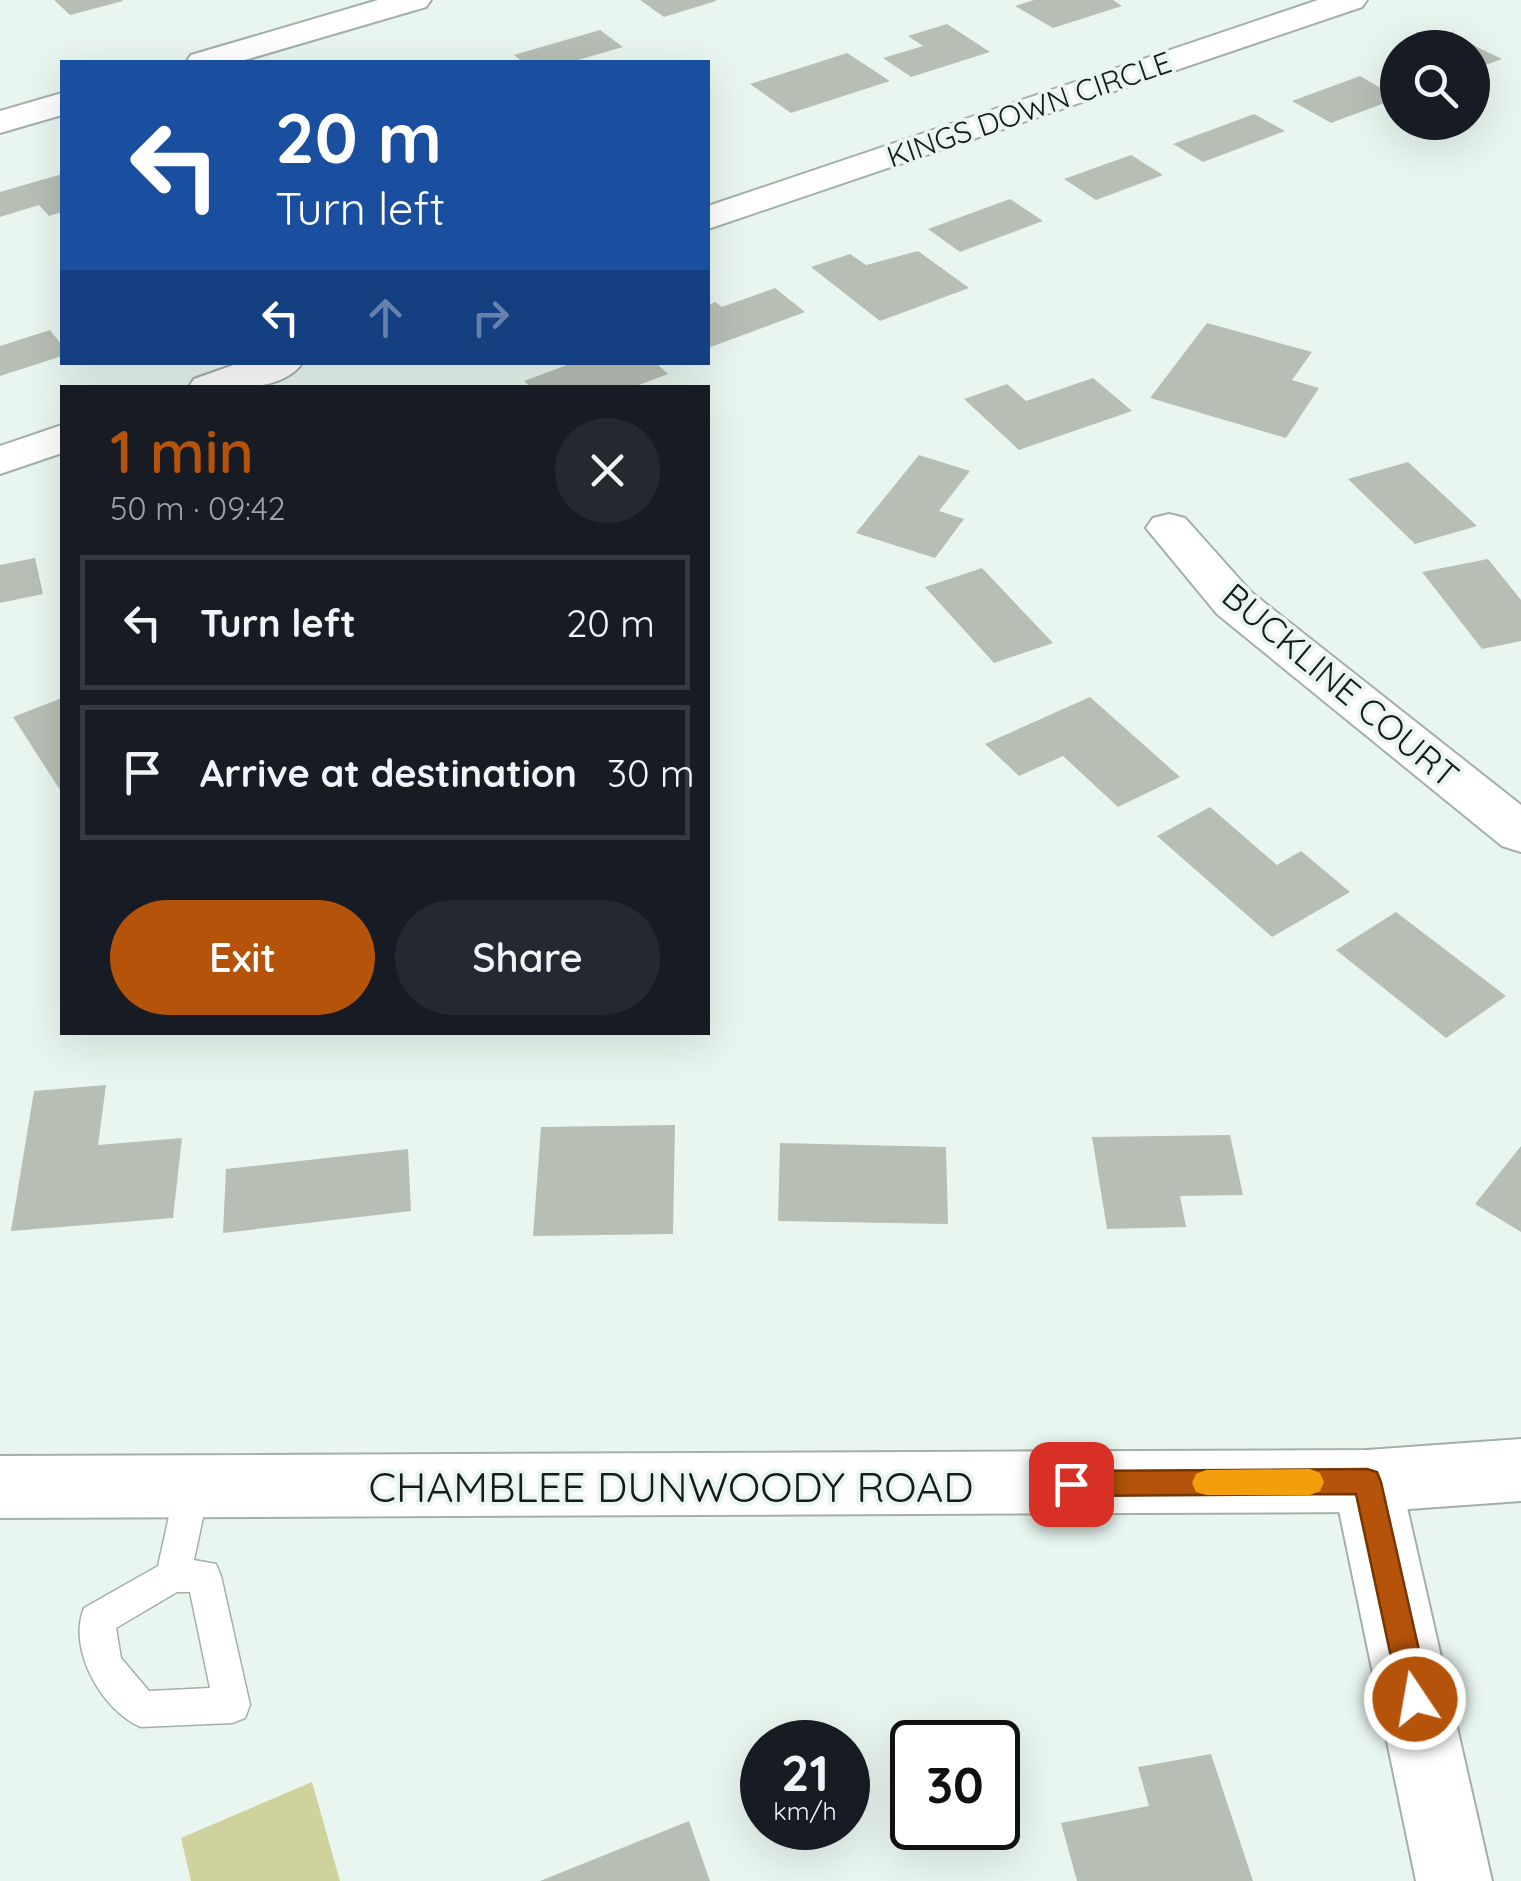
<!DOCTYPE html>
<meta charset="utf-8">
<style>
body{margin:0;font-family:Quicksand,sans-serif;background:#242831;color:#f1f3f6;height:100vh;display:flex;flex-direction:column;font-size:38px;white-space:nowrap}
*{box-sizing:border-box;margin:0}
p{font-size:32px;color:#9ea1a6}
.icon{flex:none;width:55px;height:55px;fill:none;stroke:currentColor;stroke-width:2;stroke-linecap:round;stroke-linejoin:round}
.map{position:relative;flex:1;overflow:hidden}
.panel{position:absolute;left:60px;top:385px;width:650px;height:650px;display:flex;flex-direction:column;background:#171b24;border-radius:0px;box-shadow:0 10px 40px #0002}
.panel>*{flex:none}
.guide{position:absolute;left:60px;top:60px;width:650px;height:305px;border-radius:0px;box-shadow:0 10px 40px #0002;background:#1a4fa0;color:#fff;overflow:hidden}
.buttons{position:absolute;left:1380px;top:30px;display:grid;gap:20px}
.buttons a{display:grid;place-items:center;width:110px;height:110px;border-radius:50%;background:#171b24;box-shadow:0 10px 40px #0002;font-size:50px}
.speed{position:absolute;left:740px;top:1720px;display:flex;gap:20px;font-size:50px;font-weight:700;text-align:center}
.speed>*{display:grid;place-content:center;width:130px;height:130px;border-radius:50%;background:#171b24;box-shadow:0 10px 40px #0002;line-height:1}
.speed small{font-size:25px;font-weight:400}
.speed .limit{border:5px solid #111;border-radius:15px;background:#fff;color:#111}
.pin{position:absolute;display:grid;place-items:center;width:85px;height:85px;color:#fff;margin:-42px;border-radius:20px;box-shadow:0 5px 15px #0006}
.me{position:absolute;width:110px;margin:-55px;rotate:348deg;stroke-linejoin:round;filter:drop-shadow(0 0 8px #0008)}
.turn{display:flex;align-items:center;gap:35px;height:210px;padding:0 50px;font-size:45px}
.turn .icon{width:130px;height:130px;stroke-width:2.5}
.turn b{display:block;font-size:70px;line-height:85px}
.lanes{display:flex;align-items:center;height:95px;padding:0 50px;background:#0003;justify-content:center;gap:50px;direction:ltr}
.lanes .off{opacity:.35}
.round{display:grid;place-items:center;flex:none;width:105px;height:105px;border-radius:52px;background:#242831}
.summary{display:flex;align-items:center;justify-content:space-between;height:170px;padding:0 50px}
h1{font-size:60px;font-weight:600;line-height:75px;color:#b45309}
.cta{display:flex;gap:20px;margin-top:auto;padding:20px 50px}
.cta a{flex:1;height:115px;border-radius:60px;background:#b45309;color:#fff;font-size:40px;font-weight:600;line-height:115px;text-align:center}
.cta a+a{background:#242831;color:#f1f3f6}
ul{padding:0;list-style:none}
li{display:flex;align-items:center;gap:30px;height:135px;margin:0 20px 15px;padding:0 30px;border:5px solid #363941;border-radius:0px}
li div{flex:1}
li b{display:block;font-size:38px}
li em{font-style:normal}
.map>svg:first-child{display:block}
.green{fill:#cfd29c}
.building{fill:#b7bfb5}
.lines{fill:none;stroke-linecap:round;stroke-linejoin:round}
.service-casing{stroke:#a3afa9;stroke-width:3}
.minor-casing{stroke:#a3afa9;stroke-width:4}
.tertiary-casing{stroke:#a3afa9;stroke-width:4}
.service{fill:#fff;fill-rule:evenodd}
.minor{fill:#fff;fill-rule:evenodd}
.tertiary{fill:#fff;fill-rule:evenodd}
.route{fill:#b45309;stroke:#753606;stroke-width:2.5}
.slow{fill:#f59e0b}
.labels{text-anchor:middle;dominant-baseline:central;stroke-width:8;stroke-linejoin:round;paint-order:stroke}
.far-street-label{font-size:30px;fill:#161a18;stroke:#e9f6f0}
.street-label{font-size:35px;fill:#161a18;stroke:#e9f6f0}
.near-street-label{font-size:42px;fill:#161a18;stroke:#e9f6f0}
</style>
<div class="map">
<svg width="1521" height="1881" viewBox="0 0 1521 1881">
<rect width="100%" height="100%" fill="#e9f6f0"/>
<path class="green" d="M312,1782L340,1881H191L181,1838Z"/>
<path class="building" d="M54,0H122L123,1L70,15Z
M640,0H716V1L664,17Z
M1034,0H1113L1122,6L1053,28L1015,6Z
M947,24L990,52L911,77L883,58L923,46L908,36Z
M600,30L623,47L571,62H523L514,55Z
M1465,40L1479,48L1502,59L1472,70V48H1447Z
M847,53L890,81L791,113L750,84Z
M1360,76L1398,98L1331,123L1292,101Z
M1254,114L1285,131L1203,162L1173,144Z
M1131,155L1163,175L1096,200L1064,179Z
M62,174V212L49,216L39,205L0,217V192Z
M1010,199L1043,221L960,252L928,229Z
M918,251L969,288L880,321L811,267L850,254L866,265Z
M775,288L805,312L708,348V305L715,302L722,307Z
M1207,323L1312,352L1292,380L1319,388L1286,438L1150,398Z
M50,330L62,345V356L0,376V346Z
M575,362H655L668,374L631,388H531L524,381Z
M1093,378L1132,411L1019,450L964,399L1007,384L1026,401Z
M919,455L970,471L939,511L964,519L935,558L856,533Z
M1408,462L1477,526L1415,544L1348,479Z
M35,558L43,594L0,603V565Z
M1488,559L1521,600V641L1482,649L1422,572Z
M982,568L1053,643L994,663L925,587Z
M1090,697L1180,777L1118,807L1063,756L1019,776L985,744Z
M62,698V793L13,717Z
M1210,807L1277,865L1301,851L1350,892L1272,937L1157,836Z
M1396,912L1506,996L1446,1038L1336,950Z
M106,1085L98,1145L182,1138L173,1218L11,1231L34,1091Z
M675,1125L673,1234L533,1236L541,1127Z
M1230,1135L1243,1195L1180,1196L1186,1227L1107,1229L1092,1137Z
M780,1143L946,1147L948,1224L778,1221Z
M1521,1146V1232L1475,1204Z
M408,1149L411,1211L223,1233L226,1169Z
M1211,1754L1253,1881H1077L1061,1823L1149,1806L1138,1767Z
M689,1821L710,1881H540Z"/>
<g class="lines">
<defs>
<path id="service" d="M192,1473L204,1478L209,1489L194,1560L216,1564L221,1576L250,1705L245,1718L232,1723L141,1727C102,1711 67,1649 84,1608L158,1566L175,1489L180,1478ZM177,1592H190L210,1688L149,1691L121,1658L116,1628Z"/>
<path id="minor" d="M378,0H431L426,7L238,62H186L191,55Z
M1318,0H1367L1362,7L708,229V206Z
M62,93V115L0,133V111Z
M242,362H303C282,394 222,388 188,388L194,379Z
M62,425V453L0,474V446Z
M1169,514L1185,518L1251,592L1521,805V852L1502,846L1217,614L1146,528L1153,518Z
M1367,1450L1391,1459L1401,1481L1492,1881H1416L1333,1481L1343,1459Z"/>
<path id="tertiary" d="M1521,1439V1501L1367,1512L0,1518V1456L1367,1450Z"/>
</defs>
<use href="#service" class="service-casing"/>
<use href="#minor" class="minor-casing"/>
<use href="#tertiary" class="tertiary-casing"/>
<use href="#service" class="service"/>
<use href="#minor" class="minor"/>
<use href="#tertiary" class="tertiary"/>
</g>
<path class="route" d="M1367,1469L1377,1472L1381,1482L1430,1699L1425,1710L1415,1714L1404,1710L1400,1699L1356,1494L1071,1496L1061,1493L1057,1484L1061,1474L1071,1471Z"/>
<path class="slow" d="M1310,1469L1320,1473L1324,1482L1320,1491L1310,1495H1206L1196,1492L1192,1483L1196,1474L1206,1470Z"/>
<g class="labels">
<g class="far-street-label">
<text transform="translate(1029 109) rotate(-19)">KINGS DOWN CIRCLE</text>
</g>
<g class="street-label">
<text transform="translate(1341 685) rotate(40)">BUCKLINE COURT</text>
</g>
<g class="near-street-label">
<text x="671" y="1486">CHAMBLEE DUNWOODY ROAD</text>
</g>
</g>
</svg>
<div class="buttons">
<a><svg class="icon" aria-label="search" viewBox="0 0 24 24"><circle cx="10" cy="10" r="6"/><path d="M15 15l6 6"/></svg></a>
</div>
<div class="speed"><div>21<small>km/h</small></div><div class="limit">30</div></div>
<div class="pin" style="left:1071px;top:1484px;background:#d93025"><svg class="icon" aria-label="arrive" viewBox="0 0 24 24"><path d="M6 21V4h12l-3 4 3 4H6"/></svg></div>
<svg class="me" style="left:1415px;top:1699px" viewBox="-20 -20 40 40"><circle r="17" fill="#b45309" stroke="#fff" stroke-width="3"/><path d="M0-11L8 9 0 5-8 9z" fill="#fff"/></svg>
<div class="guide">
<div class="turn"><svg class="icon" aria-label="left" viewBox="0 0 24 24"><path d="M17 20v-9H6M10 6l-5 5 5 5"/></svg><div><b>20 m</b>Turn left</div></div>
<div class="lanes"><svg class="icon" aria-label="left" viewBox="0 0 24 24"><path d="M17 20v-9H6M10 6l-5 5 5 5"/></svg><svg class="icon off" aria-label="ahead" viewBox="0 0 24 24"><path d="M12 20V5M6 11l6-6 6 6"/></svg><svg class="icon off" aria-label="right" viewBox="0 0 24 24"><path d="M7 20v-9h11M14 6l5 5-5 5"/></svg></div>
</div>
<section class="panel">
<div class="summary"><div><h1>1 min</h1><p>50 m · 09:42</p></div><a class="round"><svg class="icon" aria-label="close" viewBox="0 0 24 24"><path d="M6 6l12 12M18 6L6 18"/></svg></a></div>
<ul>
<li><svg class="icon" aria-label="left" viewBox="0 0 24 24"><path d="M17 20v-9H6M10 6l-5 5 5 5"/></svg><div><b>Turn left</b></div><em>20 m</em></li>
<li><svg class="icon" aria-label="arrive" viewBox="0 0 24 24"><path d="M6 21V4h12l-3 4 3 4H6"/></svg><div><b>Arrive at destination</b></div><em>30 m</em></li>
</ul>
<div class="cta"><a>Exit</a><a>Share</a></div>
</section>
</div>
